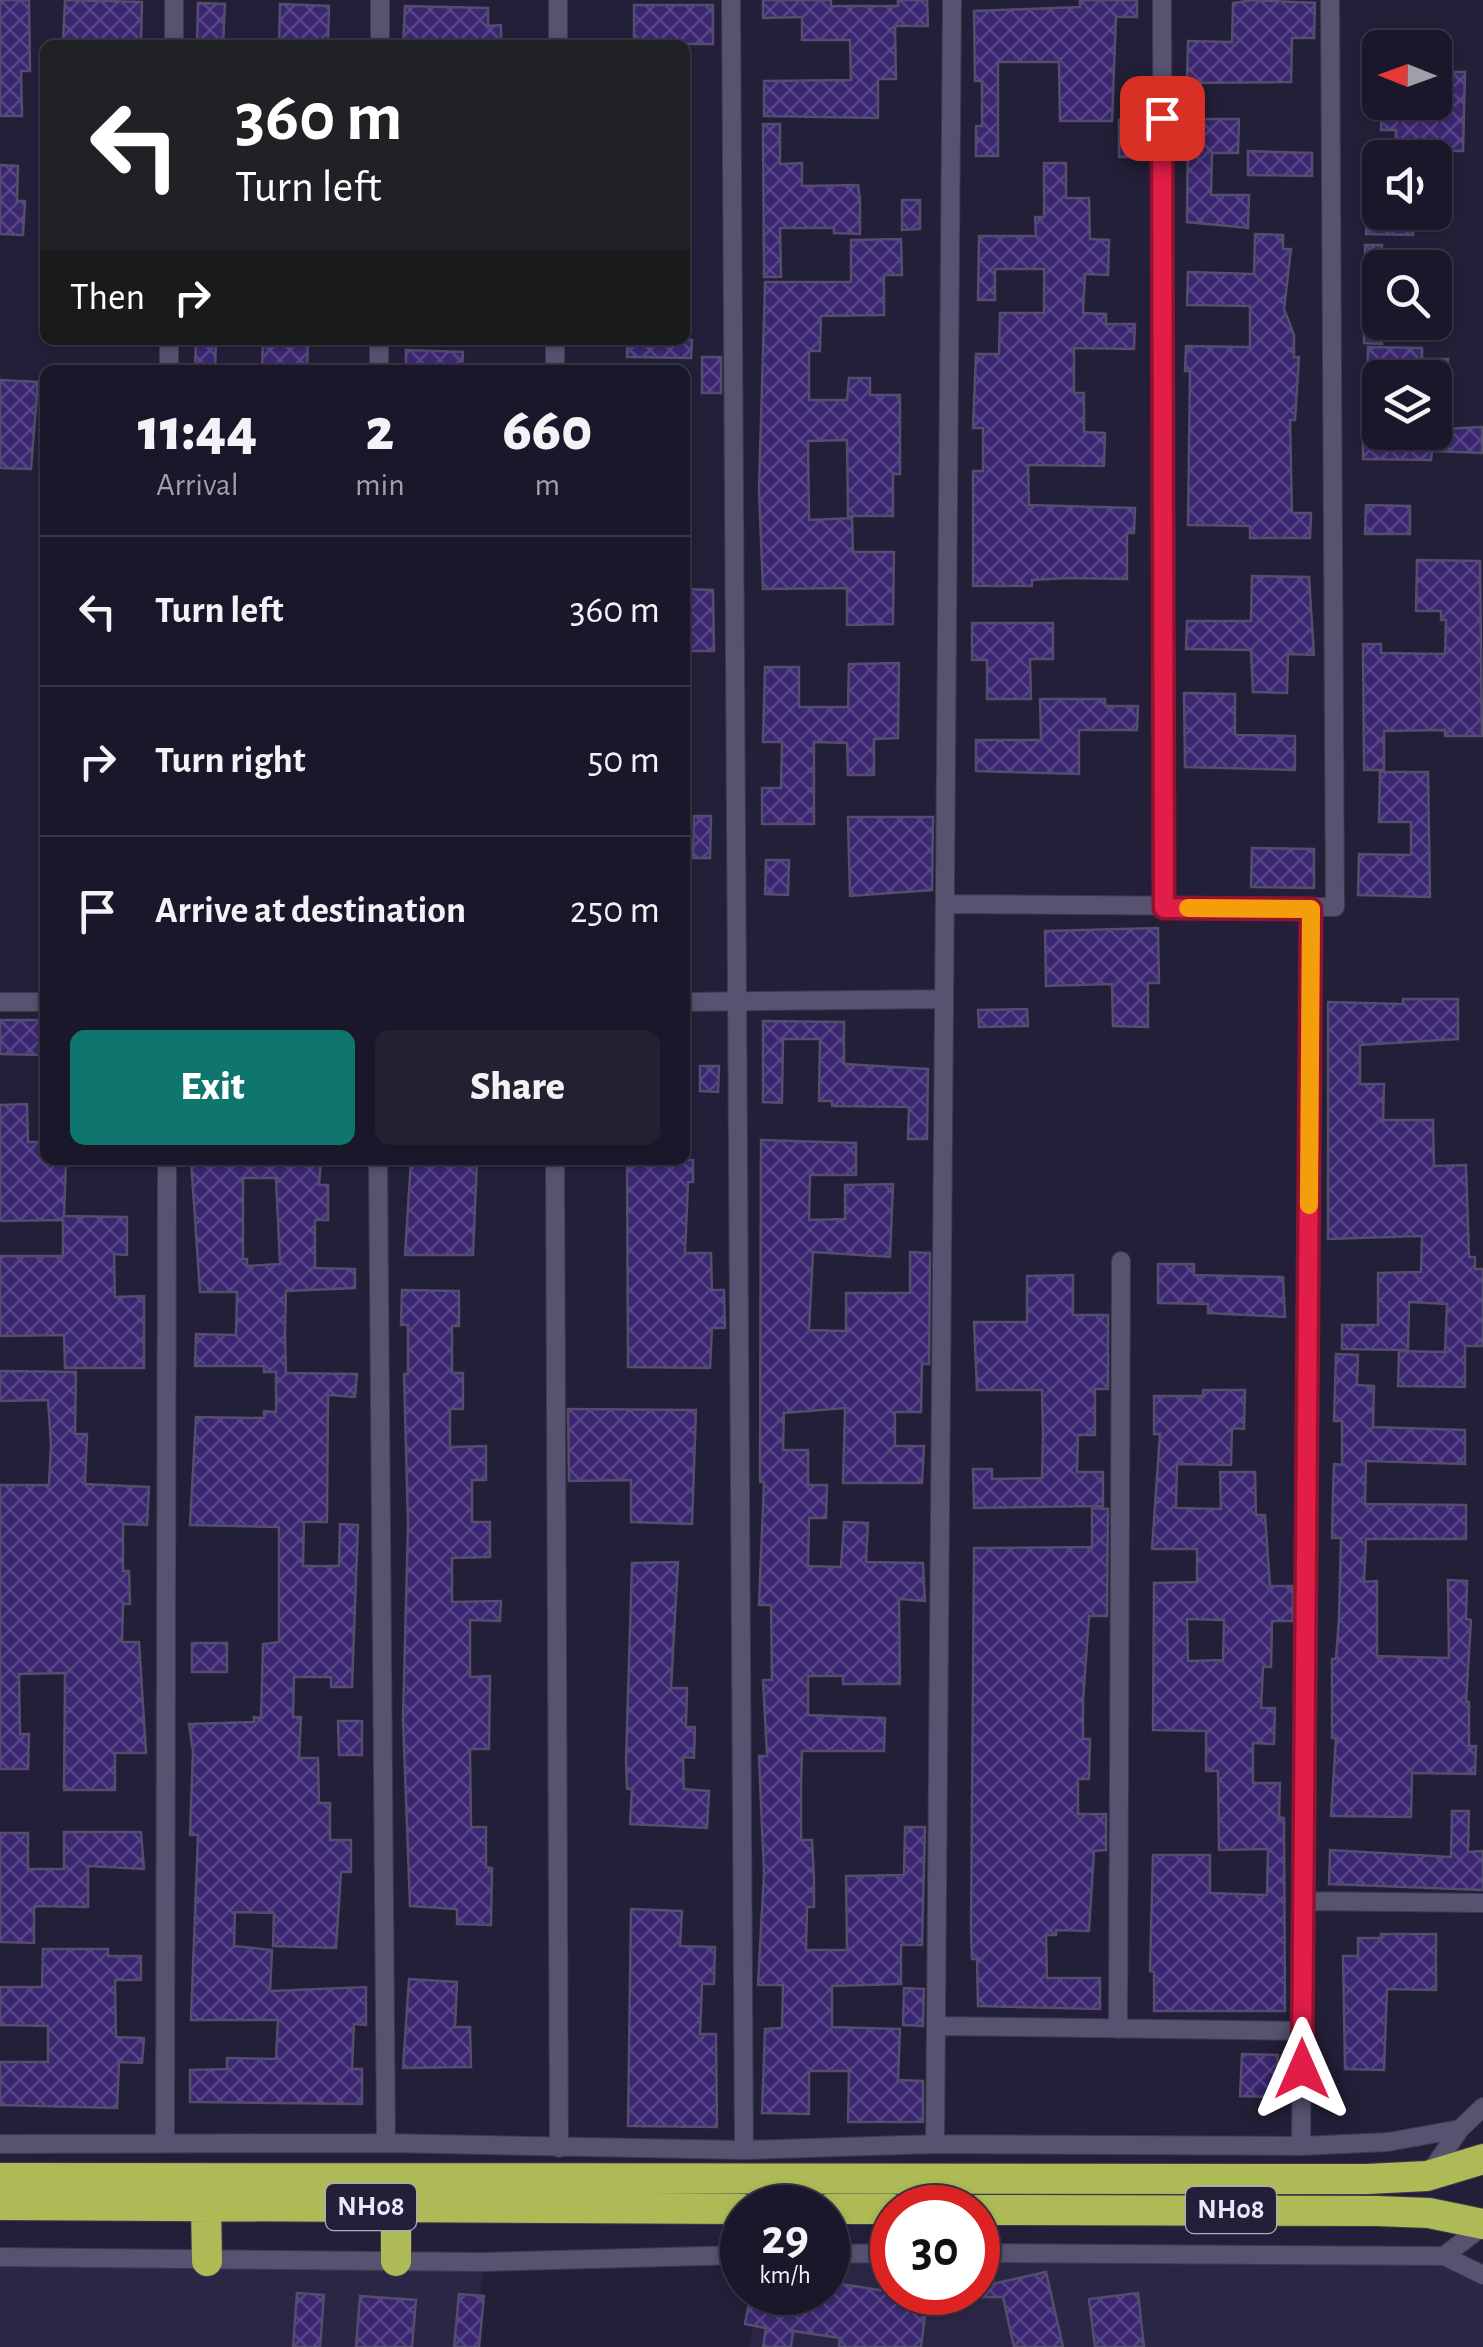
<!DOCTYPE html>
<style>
body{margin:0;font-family:"Alegreya Sans",sans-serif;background:#232032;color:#f1f3f6;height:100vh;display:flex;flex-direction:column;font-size:38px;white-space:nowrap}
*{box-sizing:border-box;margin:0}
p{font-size:32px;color:#9f9fa8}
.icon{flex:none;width:55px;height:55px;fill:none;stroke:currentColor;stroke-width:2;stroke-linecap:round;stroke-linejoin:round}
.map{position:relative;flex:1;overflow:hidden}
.details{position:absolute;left:40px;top:365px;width:650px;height:800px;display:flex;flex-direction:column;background:#1a172a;border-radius:15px;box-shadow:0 2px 8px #0004,0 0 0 2px #383647}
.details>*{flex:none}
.top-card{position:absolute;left:40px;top:40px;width:650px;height:305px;border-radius:15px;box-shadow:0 2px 8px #0004,0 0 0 2px #383647;background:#202124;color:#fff;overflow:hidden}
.needle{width:65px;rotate:271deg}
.fabs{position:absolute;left:1362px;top:30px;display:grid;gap:20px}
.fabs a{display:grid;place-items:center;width:90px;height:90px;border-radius:15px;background:#1a172a;box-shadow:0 2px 8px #0004,0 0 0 2px #383647;font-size:50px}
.speed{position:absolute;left:720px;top:2185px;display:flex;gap:20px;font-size:50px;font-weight:700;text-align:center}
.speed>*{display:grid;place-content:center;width:130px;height:130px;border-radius:50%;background:#1a172a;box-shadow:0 2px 8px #0004,0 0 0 2px #383647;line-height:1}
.speed small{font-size:25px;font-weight:400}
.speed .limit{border:15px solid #d22;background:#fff;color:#111}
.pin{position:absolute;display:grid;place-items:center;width:85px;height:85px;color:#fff;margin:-42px;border-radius:20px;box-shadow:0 5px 15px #0006}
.me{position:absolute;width:110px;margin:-55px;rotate:0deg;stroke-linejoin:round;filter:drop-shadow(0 0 8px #0008)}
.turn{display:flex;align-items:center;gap:35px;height:210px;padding:0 30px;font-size:45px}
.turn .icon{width:130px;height:130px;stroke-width:2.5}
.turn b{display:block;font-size:70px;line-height:85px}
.then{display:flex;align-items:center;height:95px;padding:0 30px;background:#0003;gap:20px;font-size:38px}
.eta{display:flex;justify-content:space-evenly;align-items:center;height:170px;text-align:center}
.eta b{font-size:60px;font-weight:800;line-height:70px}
.cta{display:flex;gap:20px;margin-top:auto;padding:20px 30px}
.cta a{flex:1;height:115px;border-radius:15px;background:#0f766e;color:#fff;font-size:40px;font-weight:800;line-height:115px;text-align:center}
.cta a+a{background:#232032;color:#f1f3f6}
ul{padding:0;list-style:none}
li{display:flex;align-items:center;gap:30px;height:150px;padding:0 30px;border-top:2px solid #383647}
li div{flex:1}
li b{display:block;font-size:38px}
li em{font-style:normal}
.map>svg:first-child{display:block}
.built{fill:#2c2646}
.building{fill:url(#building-cross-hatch);stroke:#524e6b;stroke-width:2.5;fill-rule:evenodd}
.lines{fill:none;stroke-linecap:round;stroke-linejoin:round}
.street-casing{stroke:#3d394f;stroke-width:20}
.highway-casing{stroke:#3d394f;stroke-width:32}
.street{stroke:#56526f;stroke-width:18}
.highway{stroke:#adba56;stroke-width:30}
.route-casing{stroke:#92132f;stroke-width:25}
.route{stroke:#e11d48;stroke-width:18}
.slow{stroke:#f59e0b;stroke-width:18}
.labels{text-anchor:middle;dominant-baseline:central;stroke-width:10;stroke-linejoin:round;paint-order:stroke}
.shield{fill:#231f38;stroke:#aeabbf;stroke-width:2.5}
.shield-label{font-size:28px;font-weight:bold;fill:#e9e7f9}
</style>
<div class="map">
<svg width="1483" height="2347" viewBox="0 0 1483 2347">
<defs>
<pattern id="building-cross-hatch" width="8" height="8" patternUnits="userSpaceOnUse" patternTransform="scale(2.5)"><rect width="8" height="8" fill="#3b2771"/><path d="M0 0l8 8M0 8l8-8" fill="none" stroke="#574686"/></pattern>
</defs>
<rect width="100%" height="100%" fill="#231f38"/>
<path class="built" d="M892,2253V2292H978V2253L1444,2256L1483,2275V2347H749L761,2293L828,2292V2254Z
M0,2257L483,2262L477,2347H0Z"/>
<path class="building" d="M0,0H29L30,71H21L22,116H0Z
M65,0L142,2L141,43L63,41Z
M763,0H831V6H898V0H927L928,26H895L896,79H878V118L764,116V81L851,80L850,40H802V17L763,18Z
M1080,0H1137V17H1116L1112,121H1060L1059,62H998V156H976V126H982V81H975L974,11L1080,7Z
M1253,0L1315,3L1314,38H1292L1291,82L1187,83L1188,41L1232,42L1233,3Z
M198,3L225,4L223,45H197Z
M280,4L329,6L328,45H279Z
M634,5H713V44H634Z
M405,6L488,8V26L501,25V45H403Z
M1435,72H1465L1463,151L1395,150L1396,130H1381L1382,102H1435Z
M1188,119H1239L1238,153H1212L1211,195H1249L1248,228L1187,222Z
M1119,120H1136V157H1119Z
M763,124H780V164L802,163V186L858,185L860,199V234L834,233V228H780L781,277H764Z
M1248,151L1312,153V176L1248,175Z
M1044,163H1066V198H1089L1090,239L1109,240L1108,275L1085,274L1083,313L1106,314V324H1135L1134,349L1074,348V393H1084V432L1105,433L1104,466L1028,465L1029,505L1135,508L1134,533H1127V579L1067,578L1032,580V586H973V471H983V428H973L976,354H999L1000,313H1044V269H995V300H978L979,236H1036L1035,217H1044Z
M0,165L18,166L17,201H25L23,235L0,234Z
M902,200H920V229L902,230Z
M1367,212H1409V218H1414L1413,235L1366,234Z
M1255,234L1283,235V249H1291L1284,309L1294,335V357H1299L1295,420H1290L1292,513H1311L1310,538H1250V526L1188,525L1190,371H1185L1186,346L1250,347V306L1187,305L1188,272L1254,274Z
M901,239L902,275H884V315L821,316L820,351H809V400H847L849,378H870V395H900V474H893V516H848L847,440L808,441L809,520L852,518L853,552H894L893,624L847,625V588L763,589L759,490L765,282H851V240Z
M1365,245H1382L1381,268H1365Z
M1364,322H1382V344L1364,343Z
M196,340H216L215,370H195Z
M263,340H308L307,370H262Z
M627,340H692L691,358L627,357Z
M1368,347L1422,348V359H1448L1447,378H1367Z
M406,350L463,352L462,370H406Z
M702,357H721V393H702Z
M0,380L38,382L31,469L0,468Z
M1363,426H1380V432L1482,427V453L1432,451L1431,460L1363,459Z
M1366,505L1410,506V534H1365Z
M1417,560L1480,561L1482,736H1445V730L1384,731V770H1364L1363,644H1381V653L1445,654L1446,620H1441V611H1416Z
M1252,576L1309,577L1314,655L1288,654L1287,693L1253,692L1251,650L1186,649L1187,621H1251Z
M685,589L713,590L714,651H685Z
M972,623H1053V659H1030L1031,699H987V660H972Z
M899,663L898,738L874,739V775H848L847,743L814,742V824H762V788H781L782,742H763L765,667H799V707H848L849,664Z
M1184,693L1235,694V735L1295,736V770L1185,767Z
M1040,699H1105V706H1138L1137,730H1079V774L976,771V740H1041Z
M1380,772H1428L1430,897L1358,895L1359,854L1411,855V822H1379Z
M694,816H711L710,858H693Z
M848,817H933L932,890L850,896Z
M1252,848L1314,849V888L1251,887Z
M766,860H789L788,895L765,894Z
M1158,928L1159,983H1148V1027L1113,1026L1112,984L1046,986L1045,931Z
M1403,999H1458V1039L1360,1045V1084H1384L1383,1120H1433L1434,1166L1466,1165L1469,1257H1475V1269H1483V1346H1465V1387L1398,1386L1399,1351L1445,1352L1447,1304L1409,1302L1408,1350L1342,1349V1325H1378V1273L1421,1272L1422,1236L1328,1239V1002L1403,1004Z
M1027,1009L1028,1026L979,1027L978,1010Z
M0,1020H42V1055L0,1054Z
M763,1021L844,1022V1064L928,1069L927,1139H908L909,1107L832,1106V1101H819L820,1039H783L782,1103L763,1102Z
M700,1066H719L718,1092L700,1091Z
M27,1104L28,1142H45V1160H66L64,1216L127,1217V1255L114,1254L115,1297L144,1296V1368H65L64,1335L0,1336V1256H63V1220L0,1221V1105Z
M761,1140L856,1143V1175H810L809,1220L845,1219V1185L893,1184L890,1257L813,1252L809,1330L846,1331V1293H910V1252L930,1253L929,1364H922L921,1412H895V1446H924L922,1483H843L845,1408L784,1413L783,1450H808V1485H827L826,1518H809L808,1566L841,1567L844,1522L868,1523L866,1562L923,1563L925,1601L899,1599L900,1684H843V1676H808V1715L885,1718L884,1751H802L801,1783V1840H812L814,1876V1907H807L806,1950H847L846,1876L904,1875L905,1827H925L922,1945H901V1984L832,1986V2027L900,2029L898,2080L923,2081V2122H848L849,2071H809V2114L762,2113L765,2029L782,2028L783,1985H758L764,1873L759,1756H767L763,1680H772L771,1605H759L764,1482H760Z
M191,1160H321L319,1185H328V1220H315V1268L355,1269V1288L286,1291L285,1333L286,1373L357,1374L355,1397L328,1395L327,1522H304L303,1566H339L340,1524L358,1525L352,1687H331V1677H294L293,1717H301L299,1758H318L319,1803H330V1840H351V1872H341L336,1948L273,1946L274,1913L235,1912L234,1946L272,1950L270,1991L366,1987V2025L354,2024L352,2069H362V2104L190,2102V2070L227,2069V2058L276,2059L278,2020H191L198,1835H190L193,1751L189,1724L254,1722V1717L261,1718L263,1644L279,1642V1527L190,1525L196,1417L264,1418V1411L276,1412V1372H264V1366H195L196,1334L236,1335L237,1292H200ZM243,1178H276L280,1264L247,1266V1259H243Z
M411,1160H477L473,1255H405Z
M627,1160H693V1182H688L685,1253H711L712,1290H724L725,1328H712L710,1368L628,1367Z
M1158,1264H1194V1275L1283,1277L1285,1317L1208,1313V1304L1158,1303Z
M1073,1275V1315H1108V1389H1095V1435H1078L1077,1472H1103V1506L974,1508L973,1469H992V1479L1042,1478L1043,1435L1042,1390H977L974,1322H1027V1276Z
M402,1290L459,1291V1326H452V1373H463V1409H450V1447L486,1446V1480H472V1522H490V1557L452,1558V1602L501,1601L500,1621L470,1620V1677L490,1676L489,1749H470L471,1827H486V1867L492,1868L491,1925L457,1924V1909L410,1906L403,1719L408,1525L404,1374H408V1325H401Z
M1336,1354L1358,1355L1357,1385L1374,1386L1373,1427L1465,1430V1464L1366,1461L1365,1504L1466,1505V1539H1366L1364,1582L1377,1581V1656L1449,1658L1448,1580L1467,1581L1466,1619L1471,1620L1466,1702H1469V1746H1476L1475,1774L1412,1773L1411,1817L1331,1816L1336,1738H1332V1659H1336L1339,1619L1341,1538H1332L1333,1495L1334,1464L1342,1465V1421H1334Z
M0,1371L76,1372L75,1434H87L85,1484L149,1487L147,1525L123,1524V1571H129L130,1604H123L122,1642H139L146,1753H115V1790H64L65,1673L19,1674L20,1734H29L28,1769H0V1485H49L51,1444L48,1400L0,1401Z
M1203,1390H1245L1244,1429L1232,1428L1231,1465L1177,1464L1176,1508L1221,1509L1220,1472H1255L1256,1515H1265L1270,1586H1293V1621H1272L1271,1667H1263L1261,1708H1275L1274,1744L1253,1743V1783H1280L1279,1817L1284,1818L1285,2011H1154V1972L1150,1971L1153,1855H1210V1893L1267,1895L1268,1849L1219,1850L1218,1771H1206V1731L1153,1730L1154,1583L1197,1582V1549H1152L1160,1434H1154V1396H1203ZM1187,1619L1224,1620L1223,1660L1188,1661Z
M568,1409L696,1410L692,1524L631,1522V1480L569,1481Z
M1092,1508L1108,1509L1107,1616H1089L1083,1701V1739H1090L1089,1779H1078V1814H1106V1850L1094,1851L1089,1931L1056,1930V1935H1046L1047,1978H1100V2009L978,2006L977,1959H972L971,1931L974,1548L1092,1547Z
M678,1562L671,1688H687L686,1727H695L694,1758L683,1757L684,1789L709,1791L707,1828L630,1824L632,1789H627L626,1761L632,1563Z
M192,1643H227V1672H192Z
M338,1721H362V1755H339Z
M1452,1811H1469L1468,1852L1483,1851V1890L1329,1884L1330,1850L1451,1857Z
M64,1832H141L144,1869L88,1866V1907L38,1906L34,1908V1943L0,1942V1833H28V1869H64Z
M631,1909L682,1911L680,1946L715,1947L714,1984H702L700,2034H716L717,2127L628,2126Z
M1381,1934H1436V1990L1387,1989L1384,2070L1345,2069L1343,1956H1358V1938H1381Z
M43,1949H108V1956H141V1980H115L116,2037L144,2038L142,2063L119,2062L117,2108L0,2105V2062H48V2026L0,2025V1987H42Z
M409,1979L457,1982L455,2027H470L471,2067L403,2068Z
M904,1988L924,1989L923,2026L903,2025Z
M1242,2054L1278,2055L1276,2097L1240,2096Z
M1046,2272L1063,2347H1014L1003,2297H966L965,2292H978V2287Z
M828,2282L892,2292H928L921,2347H839L840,2338L793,2331L791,2347H763L766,2328L745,2324L751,2292H828Z
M297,2293L324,2295L320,2347H293Z
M1138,2293L1144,2347H1095L1089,2299Z
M459,2294L484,2296L479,2347H454Z
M360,2296L416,2300L412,2347H356Z"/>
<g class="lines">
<defs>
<path id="street" d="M731,0L744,2150
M1162,0L1164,908
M174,45V0
M380,45V0
M558,45V0
M169,370V340
M379,370V340
M555,370V340
M945,904L1335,907L1330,0
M0,1002H45
M685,1002L944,999
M378,1160L386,2143
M555,1160L559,2148
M1304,1901L1483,1903
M936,2026L1302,2031
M1118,2029L1121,1261
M165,2142L167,1160
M0,2144L386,2143L744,2150L935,2144L1301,2146L1388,2142L1460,2129L1483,2107
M935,2144L952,0
M1301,2146L1311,909
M1429,2174L1460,2129
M978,2253L1444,2256L1483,2275
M828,2254L892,2253
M1444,2256L1483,2226
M0,2257L483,2262L742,2255"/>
<path id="highway" d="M0,2178L1367,2179L1427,2176L1483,2159
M0,2205L742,2209
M206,2207L207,2261
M396,2208V2261
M828,2209H892
M978,2210L1377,2211L1429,2213L1483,2224"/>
</defs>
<use href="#street" class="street-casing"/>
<use href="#highway" class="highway-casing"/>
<use href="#street" class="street"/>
<use href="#highway" class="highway"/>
</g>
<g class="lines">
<defs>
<path id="route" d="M1162,118L1164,908L1311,909L1302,2069"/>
</defs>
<use href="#route" class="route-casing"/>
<use href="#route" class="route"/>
<path class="slow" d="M1188,908L1311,909L1309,1205"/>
</g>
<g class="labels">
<g class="shield">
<rect x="326" y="2184" width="90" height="46" rx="8"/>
<rect x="1186" y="2187" width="90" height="46" rx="8"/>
</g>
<g class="shield-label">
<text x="371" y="2207">NH08</text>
<text x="1231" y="2210">NH08</text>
</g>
</g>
</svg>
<div class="fabs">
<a><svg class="needle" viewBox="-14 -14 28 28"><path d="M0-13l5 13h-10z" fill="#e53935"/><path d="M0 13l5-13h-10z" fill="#9f9fa8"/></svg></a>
<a><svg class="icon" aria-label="sound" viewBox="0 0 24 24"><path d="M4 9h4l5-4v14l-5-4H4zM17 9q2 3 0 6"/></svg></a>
<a><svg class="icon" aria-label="search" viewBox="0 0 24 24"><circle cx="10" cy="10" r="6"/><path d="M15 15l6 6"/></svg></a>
<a><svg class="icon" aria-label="layers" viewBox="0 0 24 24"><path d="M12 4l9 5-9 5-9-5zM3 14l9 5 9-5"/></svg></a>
</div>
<div class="speed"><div>29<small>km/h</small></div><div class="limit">30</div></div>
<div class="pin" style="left:1162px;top:118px;background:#d93025"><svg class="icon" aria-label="arrive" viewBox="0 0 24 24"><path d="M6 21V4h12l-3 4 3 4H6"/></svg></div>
<svg class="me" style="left:1302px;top:2069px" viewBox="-20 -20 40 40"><path d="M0-17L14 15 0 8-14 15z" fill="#e11d48" stroke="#fff" stroke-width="4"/></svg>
<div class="top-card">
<div class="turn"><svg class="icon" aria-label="left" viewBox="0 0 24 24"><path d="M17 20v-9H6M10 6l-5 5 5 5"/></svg><div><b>360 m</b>Turn left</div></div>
<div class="then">Then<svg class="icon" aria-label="right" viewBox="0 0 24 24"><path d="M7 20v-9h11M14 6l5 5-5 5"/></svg></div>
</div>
<section class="details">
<div class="eta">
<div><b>11:44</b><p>Arrival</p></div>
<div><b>2</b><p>min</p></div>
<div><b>660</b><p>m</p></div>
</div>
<ul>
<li><svg class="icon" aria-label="left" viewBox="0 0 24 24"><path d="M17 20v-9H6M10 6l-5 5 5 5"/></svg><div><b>Turn left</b></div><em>360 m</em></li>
<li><svg class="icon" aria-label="right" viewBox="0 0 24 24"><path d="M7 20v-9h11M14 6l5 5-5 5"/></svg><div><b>Turn right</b></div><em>50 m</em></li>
<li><svg class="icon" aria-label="arrive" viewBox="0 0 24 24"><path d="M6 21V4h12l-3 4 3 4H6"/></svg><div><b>Arrive at destination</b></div><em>250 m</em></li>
</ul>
<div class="cta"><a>Exit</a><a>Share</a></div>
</section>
</div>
